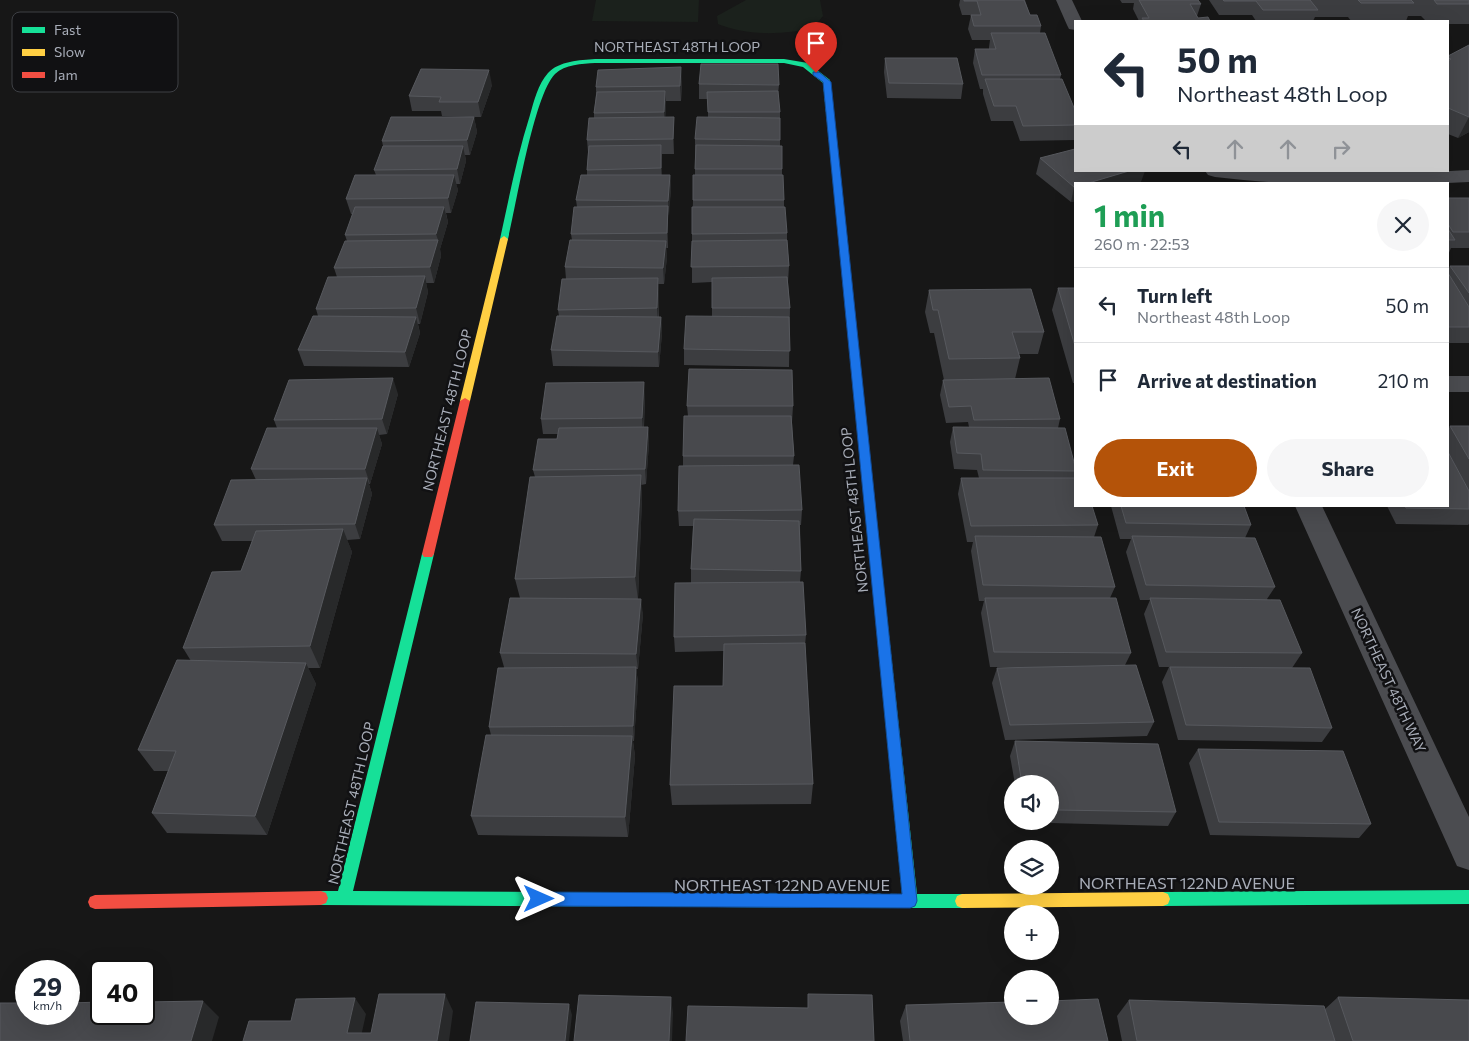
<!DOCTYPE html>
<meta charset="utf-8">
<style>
body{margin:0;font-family:Commissioner,sans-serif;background:#f6f6f7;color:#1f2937;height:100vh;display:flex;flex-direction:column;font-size:19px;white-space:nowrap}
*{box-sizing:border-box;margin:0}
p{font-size:16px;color:#747a83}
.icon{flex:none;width:28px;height:28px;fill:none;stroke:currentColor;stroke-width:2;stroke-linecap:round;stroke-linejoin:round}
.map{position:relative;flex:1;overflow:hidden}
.panel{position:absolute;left:1074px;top:182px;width:375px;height:325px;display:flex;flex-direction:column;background:#fff;border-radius:0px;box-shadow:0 5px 20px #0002}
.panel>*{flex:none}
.hud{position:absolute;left:1074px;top:20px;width:375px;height:152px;border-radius:0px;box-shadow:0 5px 20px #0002;background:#fff;color:#1f2937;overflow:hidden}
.tools{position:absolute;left:1004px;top:775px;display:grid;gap:10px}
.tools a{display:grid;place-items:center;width:55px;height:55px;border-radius:50%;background:#fff;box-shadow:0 5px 20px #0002;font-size:25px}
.speed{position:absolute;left:15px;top:960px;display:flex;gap:10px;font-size:25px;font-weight:700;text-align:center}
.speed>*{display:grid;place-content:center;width:65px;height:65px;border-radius:50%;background:#fff;box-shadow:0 5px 20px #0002;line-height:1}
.speed small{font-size:12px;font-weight:400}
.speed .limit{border:2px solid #111;border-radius:8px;background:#fff;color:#111}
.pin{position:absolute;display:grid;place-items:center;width:42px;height:42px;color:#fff;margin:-51px -21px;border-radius:50% 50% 50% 0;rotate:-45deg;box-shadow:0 0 5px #0007}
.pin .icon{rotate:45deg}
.me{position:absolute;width:55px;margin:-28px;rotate:90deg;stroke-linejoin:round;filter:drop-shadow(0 0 4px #0008)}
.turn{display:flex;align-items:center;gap:18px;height:105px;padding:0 20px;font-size:22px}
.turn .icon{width:65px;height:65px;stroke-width:2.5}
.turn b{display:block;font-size:35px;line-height:42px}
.lanes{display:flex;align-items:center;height:48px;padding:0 20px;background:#0003;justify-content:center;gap:25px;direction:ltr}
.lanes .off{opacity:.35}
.round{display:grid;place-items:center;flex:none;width:52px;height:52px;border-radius:26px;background:#f6f6f7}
.headline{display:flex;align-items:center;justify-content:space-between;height:85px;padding:0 20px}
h1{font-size:30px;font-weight:700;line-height:38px;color:#1e9e55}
.cta{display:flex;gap:10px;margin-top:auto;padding:10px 20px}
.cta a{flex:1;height:58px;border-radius:30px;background:#b45309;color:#fff;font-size:20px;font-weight:700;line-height:58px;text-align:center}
.cta a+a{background:#f6f6f7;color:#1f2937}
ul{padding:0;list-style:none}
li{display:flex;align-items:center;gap:15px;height:75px;padding:0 20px;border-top:1px solid #e0e1e3}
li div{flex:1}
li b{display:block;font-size:19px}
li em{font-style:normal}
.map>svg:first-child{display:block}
.green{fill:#1b211c}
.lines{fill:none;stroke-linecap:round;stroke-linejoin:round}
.street{fill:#4b4c50;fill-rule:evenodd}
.fast{fill:#16e098;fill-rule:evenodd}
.slow{fill:#ffcf43;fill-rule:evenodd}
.jam{fill:#f24e42;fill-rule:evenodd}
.wall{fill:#3c3d40}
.shaded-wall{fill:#28292a}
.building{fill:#48494d;stroke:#57595e}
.route{fill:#1a73e8;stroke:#114b97}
.labels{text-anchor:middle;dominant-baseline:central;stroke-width:5;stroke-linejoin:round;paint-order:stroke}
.street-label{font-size:14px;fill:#a8adb8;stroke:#111113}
.near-street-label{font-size:16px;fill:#a8adb8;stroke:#111113}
.key{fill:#111113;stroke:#3e4045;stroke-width:1}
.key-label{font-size:14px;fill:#a8adb8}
</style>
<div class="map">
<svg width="1469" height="1041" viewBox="0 0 1469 1041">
<rect width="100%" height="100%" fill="#171717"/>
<path class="green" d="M596,0H699L698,22L592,21Z
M746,0H820L823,16L813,28C783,35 747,36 718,24L717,16Z"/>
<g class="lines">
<path class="street" d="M1056,0H1072L1082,21H1075V30L1069,29L1067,25Z
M1469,170V182C1385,186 1298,187 1215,177L1208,175L1205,171L1431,172Z
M1448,376H1469V392H1448Z
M1295,506H1322L1469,817V870L1457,866Z"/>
<path class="fast" d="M595,59H784L808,63L830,80L849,260L848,262L845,263L841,260L823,83L803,67L784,63H595C582,64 565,64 555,74C534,95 516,206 508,239L507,241H501L500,239C509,198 517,156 530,115C534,101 538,84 548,73C559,61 580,60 595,59Z
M867,474L872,478L917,894H962L967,896L969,901L967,906L962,908H910L321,905L316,903L314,898L316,893L321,891H338L422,554L424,551H432L434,554L353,891L902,894L862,478Z
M1469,890V904L1163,906L1158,904L1156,899L1158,894L1163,892Z"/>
<path class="slow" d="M504,236L508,239L470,401L465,404L460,401L500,239Z
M845,257L849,260L872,478L867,482L862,478L841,260Z
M1163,892L1168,894L1170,899L1168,904L1163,906L962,908L957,906L955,901L957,896L962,894Z"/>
<path class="jam" d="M465,398L470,401L434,554L432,557H424L422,554L460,401Z
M321,891L326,893L328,898L326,903L321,905L95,909L90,907L88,902L90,897L95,895Z"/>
</g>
<path class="wall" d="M942,0H1025L1030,15L1041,26L1040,33L1061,75L1060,79L1075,110V140L1020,141L1013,121H991L983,94V89H980L973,63L975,49H989V47L990,40H972L968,29L971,15H974H962L959,5L960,0Z
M1120,0H1198L1201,4L1197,16L1198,18L1210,21H1139L1133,9L1134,3H1122Z
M1209,0H1469V24H1448V21H1426L1421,16H1408L1406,21H1351L1348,17H1315L1313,21H1256L1252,15H1219Z
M1469,45V132L1458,138L1448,134V56Z
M885,58L963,84L961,99L887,98L884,72Z
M682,81L681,101H666L665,117H674V154H662V175H670L671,190L668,216V248H666L667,257L664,284H658L659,317H661L662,333L659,367L553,366L551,350L559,316L558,310L566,279L565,267L572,240L571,234L577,207L576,200L587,175V170L588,152L587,140L594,118V113L596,94V87Z
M699,84L779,85L778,94L780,112V146H782V175L784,200V207L787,233V240L789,266L788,282L790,308L789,367L684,365V349L712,316V282L692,283V234L693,200L695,175V139L708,117V99H699Z
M492,85L481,117H474L477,132L470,155H465L466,161L460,184H456L458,190L451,213H446L448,222L440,249L441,256L434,283H426L428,292L420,324H418L420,333L409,367L304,366L298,350L318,316L316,309L337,277L334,268L347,241L345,235L353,214H351L346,199L376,175L374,170L383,146L382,141L469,117L442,116L441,111H412L409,96Z
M1040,158L1141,182L1075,184V201L1071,202L1036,174Z
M1448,198H1469V248H1451L1448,255Z
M1450,266H1469V343H1448V270Z
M1058,288H1075V383H1073L1052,310Z
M929,290L1044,332L1038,354H1019L1020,358L1015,379L1060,419L1058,428L1075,466V475L1074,478L1098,525L1094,537L1115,587L1110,598L1131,653L1125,665L1154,722L1147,736L1005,740L992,683L997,668L1038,667H990L981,613L984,601H979L971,551L973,542H967L958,494L961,478H979L977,470L954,469L950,442L953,427H969L968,422L946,423L940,395L943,380H944L934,333H930L925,312Z
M398,394L387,434L379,435L382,444L370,484H369L372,494L360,539L347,540L352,552L320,668H308L316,684L267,835L167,833L152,813L168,771H154L138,750L191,661L183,648L241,571L252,541H222L214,525L256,480L251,469L277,428L274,420Z
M645,398L644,427H648L649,443L646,484L641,485L642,498L638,599L643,614L638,669H636L638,682L634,741H633L635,756L628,837L478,835L471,816L491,735L489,727L504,667L500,653L520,598L515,579L535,477L533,470L557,439L558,434H543L541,419Z
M687,406H793L792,422L794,456L793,465L802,510L801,525H800L801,571L800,582L806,635L805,645L813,784L811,804L672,805L670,785L723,686L724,651L675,652L674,637L691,583V569L693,526H679L678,511L683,466V456L688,416Z
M1450,426H1469V524L1468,525L1396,524L1387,506H1448V430Z
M1111,506H1244L1251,525L1245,538L1275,587L1267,599L1302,653L1292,668L1332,728L1322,742L1178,740L1162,682L1169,667H1159L1144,614L1150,600H1140L1126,552L1131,539H1120Z
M1015,741L1176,812L1168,826L1051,823L1050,784H1015L1010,756Z
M1198,749L1371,824L1359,838L1210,835L1189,763Z
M1338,997L1469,1041H1122L1117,1016L1129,1000L1325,1009Z
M906,1005L1108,1041H903L900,1021Z"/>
<path class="shaded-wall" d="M681,67L682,81L681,101L680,86Z
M489,70L492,85L481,117L478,102Z
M665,91L666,106L665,127L664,112Z
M474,117L477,132L470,155L467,140Z
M674,117V154L673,139Z
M1469,117V132L1458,138Z
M661,145L662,160V183L661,168Z
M463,146L466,161L460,184L457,169Z
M1129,171H1145L1141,182L1134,184H1085Z
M454,175L458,190L451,213L448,198Z
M670,175L671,190L669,216L668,201Z
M1074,187L1075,201L1071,202Z
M668,206V248L667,233Z
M444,207L448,222L440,249L441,256L434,283L430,267L438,240L436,234Z
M666,241L667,257L664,284L663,268Z
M425,276L428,292L420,324L416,308Z
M658,278L659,294L658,324L657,308Z
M416,317L420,333L409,367L405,352Z
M661,317L662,333L659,367L658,352Z
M393,378L398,394L387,434L382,419Z
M644,382L645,398L643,434L642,418Z
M648,427L649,443L646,484L645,469Z
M377,428L382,444L370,484L365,469Z
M641,475L642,498L638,599L635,577Z
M367,478L372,494L360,539L355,524Z
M343,529L352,552L320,668L310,646Z
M641,599L643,614L638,669L636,654Z
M306,663L316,684L267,835L255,816Z
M636,667L638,682L634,741L633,726Z
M632,736L635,756L628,837L625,817Z
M445,994L453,1011L449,1041H437Z
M671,997L673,1013L672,1041H669Z
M355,998L366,1014L360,1041L347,1033Z
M203,1001L219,1017L212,1041H191Z
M569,1004L572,1015L569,1041H565Z"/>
<path class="building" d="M964,0H1024L1030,15H1037L1041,26H974L971,15H981L977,1H964Z
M1139,0H1198L1201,4H1190L1198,18L1208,17L1210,21H1144L1142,18H1149Z
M1223,0H1310L1318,10H1263L1256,1H1224Z
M1358,0H1411L1414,3H1361Z
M1434,0H1469V4H1437Z
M991,33H1045L1061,75H982L975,49H996Z
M1469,45V117L1448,108V61L1451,59L1448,58V56Z
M885,58H957L963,84L889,83Z
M701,64H778L779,85L699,84Z
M681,67L680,86L596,87L598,70Z
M421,69L489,70L478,102H439L441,97L409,96Z
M985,79H1062L1075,110V125L1023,126L1016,106H994Z
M665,91L664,112L594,113L597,92Z
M778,91L780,112H708L707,92Z
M391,117H474L467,140L382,141Z
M674,117L673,139L587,140L589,118Z
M697,117L780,118V140L695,139Z
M661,145V168L587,170L589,146Z
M696,145L782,146V169H695Z
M383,146H463L457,169L374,170Z
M1075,149V171H1129L1085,184H1075L1074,187L1040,158Z
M355,175H454L448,198L346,199Z
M581,175H670L668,201L576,200Z
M693,175H783L784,200H693Z
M1448,198H1469V232H1453L1448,224Z
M668,206L667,233L571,234L574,207Z
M355,207H444L436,234L345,235Z
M692,207H785L787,233L692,234Z
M1448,229L1455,240H1448Z
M438,240L430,267L334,268L345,241Z
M570,240L666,241L663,268L565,267Z
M787,240L789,266L691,267L692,241Z
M1450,266H1469V293Z
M1448,273L1469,307V327H1448Z
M425,276L416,308L316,309L328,277Z
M787,277L790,308H712V278Z
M658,278L657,308L558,310L562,279Z
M1058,288H1075V346Z
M1031,289L1044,332H1012L1020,358L949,359L938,310H933L929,290Z
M313,316L416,317L405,352L298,350Z
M557,316L661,317L658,352L551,350Z
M686,316L789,317L790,351L684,349Z
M689,369L792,370L793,406H687Z
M393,378L382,419L274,420L289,380Z
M1049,378L1060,419L974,420L971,406L949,407L943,380Z
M644,382L642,418L541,419L546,383Z
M684,416H791L794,456H683Z
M1450,426H1469V459Z
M648,427L645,469L533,470L538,439H557L559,428Z
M953,427L1065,428L1075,466V471L983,470L981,454L957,453Z
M267,428H377L365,469H251Z
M1448,452L1469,491V509L1406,508L1405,506H1448Z
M799,465L802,510L678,511L679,466Z
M641,475L635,577L515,579L530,477Z
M367,478L355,524L214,525L231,480Z
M961,478H1075V506H1092L1098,525L971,526Z
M1121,506H1244L1251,525L1126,523Z
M694,519L799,521L801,571L691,569Z
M343,529L310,646L183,648L212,572L241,571L256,531Z
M975,536L1101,537L1115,587L983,585Z
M1132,536L1255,538L1275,587L1146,585Z
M803,582L806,635L674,637L675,583Z
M510,598L641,599L636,654L500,653Z
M985,598H1116L1131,653L994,652Z
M1150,598L1280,600L1302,653L1166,652Z
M805,643L813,784L670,785L674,686H723L724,644Z
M177,660L306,663L255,816L152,813L176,751L138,750Z
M1136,665L1154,722L1010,725L997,668Z
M636,667L633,726L489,727L498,668Z
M1170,667L1310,668L1332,728L1186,725Z
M486,735L632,736L625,817L471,816Z
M1015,741L1158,744L1176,812L1057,810L1052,788H1050V784H1022Z
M1198,749L1343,751L1371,824L1219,822Z
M379,994H445L437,1041H243L249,1021H291L296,999L355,998L347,1033H371Z
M808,994L872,995L874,1041H686L688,1006L808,1008Z
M579,995L671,997L669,1041H574Z
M1338,997L1469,1000V1041H1353Z
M1098,999L1108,1041H910L906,1005L1012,1002V1016H1050V1001Z
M1129,1000L1324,1006L1335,1041H1137Z
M203,1001L191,1041H0V1003H26V1014H69V1003L101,1002V1014H144V1002Z
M476,1002L569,1004L565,1041H470Z"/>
<path class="route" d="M813,72H819L831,82L917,901L915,906L910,908L539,906L534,904L532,899L534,894L539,892L902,894L823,82L813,75Z"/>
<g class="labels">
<g class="street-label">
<text x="677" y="46">NORTHEAST 48TH LOOP</text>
<text transform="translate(447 410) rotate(-76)">NORTHEAST 48TH LOOP</text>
<text transform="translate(854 510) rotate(-96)">NORTHEAST 48TH LOOP</text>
<text transform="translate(1389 680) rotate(65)">NORTHEAST 48TH WAY</text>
<text transform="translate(351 803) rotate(-77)">NORTHEAST 48TH LOOP</text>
</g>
<g class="near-street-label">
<text x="1187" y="882">NORTHEAST 122ND AVENUE</text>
<text x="782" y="884">NORTHEAST 122ND AVENUE</text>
</g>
</g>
<rect x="12" y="12" width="166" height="80" rx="8" class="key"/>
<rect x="22" y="27" width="23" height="6" fill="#16e098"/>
<rect x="22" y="49" width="23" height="7" fill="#ffcf43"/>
<rect x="22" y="72" width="23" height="6" fill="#f24e42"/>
<g class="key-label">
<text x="54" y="35">Fast</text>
<text x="54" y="57">Slow</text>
<text x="54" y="80">Jam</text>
</g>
</svg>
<div class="tools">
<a><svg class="icon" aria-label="sound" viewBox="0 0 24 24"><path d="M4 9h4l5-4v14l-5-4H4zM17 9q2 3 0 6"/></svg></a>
<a><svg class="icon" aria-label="layers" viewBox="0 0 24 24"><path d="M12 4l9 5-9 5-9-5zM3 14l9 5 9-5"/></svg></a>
<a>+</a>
<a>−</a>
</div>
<div class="speed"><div>29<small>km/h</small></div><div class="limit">40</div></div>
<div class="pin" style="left:816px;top:73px;background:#d93025"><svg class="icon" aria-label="arrive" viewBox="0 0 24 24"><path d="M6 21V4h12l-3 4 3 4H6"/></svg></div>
<svg class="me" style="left:539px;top:899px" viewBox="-20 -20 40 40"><path d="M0-17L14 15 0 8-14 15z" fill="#1a73e8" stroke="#fff" stroke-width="4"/></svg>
<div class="hud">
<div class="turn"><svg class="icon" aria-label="left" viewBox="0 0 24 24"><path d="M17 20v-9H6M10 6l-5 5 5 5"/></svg><div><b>50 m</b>Northeast 48th Loop</div></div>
<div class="lanes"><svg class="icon" aria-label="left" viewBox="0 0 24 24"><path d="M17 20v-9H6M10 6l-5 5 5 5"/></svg><svg class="icon off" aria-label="ahead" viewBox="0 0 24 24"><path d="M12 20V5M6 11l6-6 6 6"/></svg><svg class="icon off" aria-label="ahead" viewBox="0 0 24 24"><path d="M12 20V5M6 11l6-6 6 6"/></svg><svg class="icon off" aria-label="right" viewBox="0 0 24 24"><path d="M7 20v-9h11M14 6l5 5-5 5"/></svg></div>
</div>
<section class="panel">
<div class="headline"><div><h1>1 min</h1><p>260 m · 22:53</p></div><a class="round"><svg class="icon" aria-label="close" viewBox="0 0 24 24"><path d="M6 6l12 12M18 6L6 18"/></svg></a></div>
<ul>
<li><svg class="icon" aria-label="left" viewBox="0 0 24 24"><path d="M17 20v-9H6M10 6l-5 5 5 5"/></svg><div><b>Turn left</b><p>Northeast 48th Loop</p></div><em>50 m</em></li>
<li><svg class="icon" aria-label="arrive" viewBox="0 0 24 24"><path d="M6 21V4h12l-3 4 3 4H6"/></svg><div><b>Arrive at destination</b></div><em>210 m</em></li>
</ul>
<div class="cta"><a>Exit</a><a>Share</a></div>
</section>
</div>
